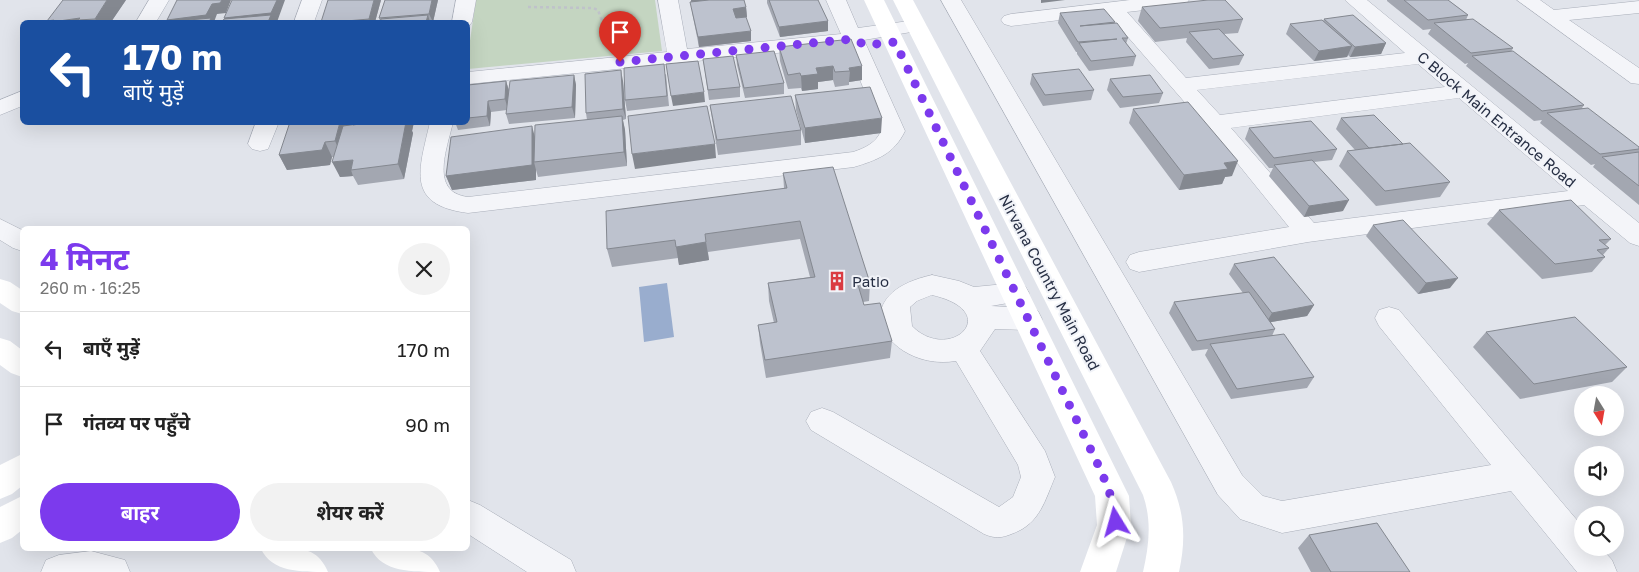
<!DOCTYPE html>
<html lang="hi">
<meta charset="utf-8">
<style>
body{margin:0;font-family:"Golos Text","Noto Sans Devanagari",sans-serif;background:#f2f2f2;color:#222;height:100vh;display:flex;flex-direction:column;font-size:19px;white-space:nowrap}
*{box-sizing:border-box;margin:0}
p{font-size:16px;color:#767676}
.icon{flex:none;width:28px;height:28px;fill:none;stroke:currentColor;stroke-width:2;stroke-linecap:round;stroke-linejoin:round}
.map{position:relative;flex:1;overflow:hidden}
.sheet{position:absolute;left:20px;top:226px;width:450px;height:325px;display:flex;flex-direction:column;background:#fff;border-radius:8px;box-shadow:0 5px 20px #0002}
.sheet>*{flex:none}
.hud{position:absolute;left:20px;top:20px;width:450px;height:105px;border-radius:8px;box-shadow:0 5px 20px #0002;background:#1a4fa0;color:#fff;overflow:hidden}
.needle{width:32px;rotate:169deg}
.buttons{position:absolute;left:1574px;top:386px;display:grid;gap:10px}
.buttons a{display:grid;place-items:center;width:50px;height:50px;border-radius:50%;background:#fff;box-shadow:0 5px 20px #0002;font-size:25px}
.pin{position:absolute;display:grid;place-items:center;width:42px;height:42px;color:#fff;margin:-51px -21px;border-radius:50% 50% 50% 0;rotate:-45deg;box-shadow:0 0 5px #0007}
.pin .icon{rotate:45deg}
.me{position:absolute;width:55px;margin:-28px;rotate:352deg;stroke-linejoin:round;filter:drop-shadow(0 0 4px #0008)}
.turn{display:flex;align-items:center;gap:18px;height:105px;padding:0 20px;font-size:22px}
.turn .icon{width:65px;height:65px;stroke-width:2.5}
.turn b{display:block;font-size:35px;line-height:42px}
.round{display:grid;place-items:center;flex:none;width:52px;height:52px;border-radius:26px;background:#f2f2f2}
.headline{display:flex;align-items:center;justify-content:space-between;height:85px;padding:0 20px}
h1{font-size:30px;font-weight:700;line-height:38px;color:#7c3aed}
.action{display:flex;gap:10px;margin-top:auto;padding:10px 20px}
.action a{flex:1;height:58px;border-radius:30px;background:#7c3aed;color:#fff;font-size:20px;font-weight:700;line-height:58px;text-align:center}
.action a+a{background:#f2f2f2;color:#222}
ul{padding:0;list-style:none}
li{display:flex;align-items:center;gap:15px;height:75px;padding:0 20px;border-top:1px solid #e0e0e0}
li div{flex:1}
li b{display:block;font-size:19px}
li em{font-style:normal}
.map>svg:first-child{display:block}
.green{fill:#c4d5c1}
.water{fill:#99adce}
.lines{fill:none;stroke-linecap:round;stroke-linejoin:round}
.street-casing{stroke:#a9aeb9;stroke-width:1}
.path{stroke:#bfc2ca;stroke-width:2.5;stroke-dasharray:3 3;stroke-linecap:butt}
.street{fill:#f4f5f9;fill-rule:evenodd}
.secondary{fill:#fff;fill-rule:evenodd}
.wall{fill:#a3a7b1}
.shaded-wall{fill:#848890}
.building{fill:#bdc2ce;stroke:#848890}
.route{stroke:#7c3aed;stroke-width:9;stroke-dasharray:0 16.2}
.labels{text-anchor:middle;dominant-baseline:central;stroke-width:4;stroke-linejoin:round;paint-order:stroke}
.street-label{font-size:15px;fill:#272f44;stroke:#f1f3f8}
.poi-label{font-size:15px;fill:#272f44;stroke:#f1f3f8;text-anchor:start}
</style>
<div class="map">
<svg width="1639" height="572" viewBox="0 0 1639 572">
<rect width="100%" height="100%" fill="#e1e4eb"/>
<path class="green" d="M476,0H655L662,51L468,69V54Z"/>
<path class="water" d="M667,283L674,337L644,342L639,287Z"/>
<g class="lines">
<defs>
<path id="street" d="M149,0H169L156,22H136Z
M302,0H322L314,22H294Z
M456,0H476L472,22L469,26L468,22H452Z
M658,0H678L687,49L841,34L826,0H846L858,28L916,20L923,22L926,26L923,30L864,40L905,131C894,154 877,160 854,167L468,213C405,205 419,170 430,122H453C447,149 429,192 468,197L853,152C865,148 876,143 881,131L846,46L468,84V72L667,52Z
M941,0H961L1242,475L1263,496L1282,501L1491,465L1379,326L1375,318L1379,310L1389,307L1399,310L1582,526V548H1601L1612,560L1617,572H1577L1511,491L1282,533L1240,519L1218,495Z
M1130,0H1189L1186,4L1179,6L1127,12L1186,78L1405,53L1345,0H1367L1639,223V246L1630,243L1584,205L1308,242L1139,272L1130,269L1126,262L1130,255L1139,252L1289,227L1234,159L1108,14L1011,26L1004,24L1001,20L1004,16L1011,14ZM1418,64L1445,87L1220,115L1197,90ZM1459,98L1568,191L1314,223L1231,128Z
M1517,0H1540L1554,10L1639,1V13L1569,20L1639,68V84L1631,83Z
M22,91V106L0,115V100Z
M256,122H279L268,149L260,151L252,149L248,144Z
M0,219L22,230V251L13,248L0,240Z
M932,275L959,281L974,287L1015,283L1025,286L1029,293L1025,300L991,306L1028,308L1038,311L1042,319L1038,327L1028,330L995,329L980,351L1045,451L1055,477C1045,500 1040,523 1014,533C1002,538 996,539 984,534L811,430L806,421L811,412L822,408L833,412L999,507L1013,497L1021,477L1018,465L956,361C891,372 837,296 932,275ZM932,295C1006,312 949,364 912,326L910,307L917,301Z
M468,500L480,505L571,560L576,572H527L468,534Z
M91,551L125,560L130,572H41L46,560L59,555Z"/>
</defs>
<use href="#street" class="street-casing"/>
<path class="path" d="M528,7L593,8L598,10L602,21L624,25L629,31L619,42"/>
<use href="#street" class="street"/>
<path class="secondary" d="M864,0H884L1129,496L1131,525L1116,572H1080L1097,525L1095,496Z
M893,0H913L1171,482C1185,513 1186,540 1179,572H1143C1149,546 1152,521 1143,495Z
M0,279L10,282L22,290V314L12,311L0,303Z
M0,338L10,341L22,350V377L11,373L0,365Z
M22,454V486L12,494L0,499V465Z
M22,496V530L12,538L0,543V507Z
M261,549C289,549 315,541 328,572C300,572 272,572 261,549Z
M371,549C399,549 427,541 440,572C412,572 382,572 371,549Z"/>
</g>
<path class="wall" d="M126,0L111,22H48L47,21Z
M381,0L375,22H321Z
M385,0H438L433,22H380V21L379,18Z
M691,0H744L746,7L747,17H746L751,41L699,47L692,12Z
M767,0H818L828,21V31L780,37L767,3Z
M1387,0H1448L1468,15L1466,20L1513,48L1511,52L1584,105L1582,108L1639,149V205L1593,167L1595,164L1591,165L1540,123L1542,120L1534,121L1466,66L1468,63L1465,64L1428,34L1431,29L1423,30L1387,1Z
M1142,7L1243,19L1238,33L1224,34L1244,55L1239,65L1209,69L1186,42L1187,38L1155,42L1138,21Z
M1060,13L1115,22L1114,24L1128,38L1126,44L1136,56L1133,66L1089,71L1077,54V52H1076L1058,23Z
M1324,19L1386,43L1381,54L1350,57L1348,55L1347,57L1314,61L1286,34L1290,24L1323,21Z
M851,39L862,80L849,82V85L835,87L833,80L818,82V89L802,91L801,88L788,89L780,61L779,47Z
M736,55L784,83V94L745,98L737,65Z
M703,59L740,87V97L709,100Z
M666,74L669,106L627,111L625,100Z
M1032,74L1094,90L1091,100L1043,106L1030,84Z
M574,75L576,85L575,118L509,124L506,114L507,110L491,112L490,126L458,130L455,122H468V85L506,81L509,90Z
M1110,79L1163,93L1159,103L1120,108L1107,90Z
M623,81L626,119L623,120L625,130L627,166L538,177L536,170V180L452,190L446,176L535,136L587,120L586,113Z
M795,95L881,133L805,143L796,110Z
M710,105L801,130V145L718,155L712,119Z
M1133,109L1232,176L1225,177L1222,184L1179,190L1129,123Z
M1341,118L1403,144L1450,182L1440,197L1376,206L1339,166L1347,151L1355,150L1336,129Z
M354,122H414L412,131L413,133L404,179L358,185L353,176L340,177L334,157H332L330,165L287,170L279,155L350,125H353Z
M1249,128L1337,149L1332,160L1314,162L1343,211L1304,217L1269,176L1273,168H1269L1245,139Z
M783,173L870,283L869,301L863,302L864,305L892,341L890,358L766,378L760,343L758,325L774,323L769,301L768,283L810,277L800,239L708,252L709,260L679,265L678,258L612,267L607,249L784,188Z
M1499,210L1611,239L1605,245L1609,248L1603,255L1605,257L1592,272L1542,279L1487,224Z
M1373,225L1450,288L1418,294L1366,236Z
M1234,264L1314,305L1307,316L1271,322L1275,329L1272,336L1314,377L1307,388L1231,399L1205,355L1208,349L1192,351L1169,313L1174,302L1243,293L1229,274Z
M1486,332L1627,367L1612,382L1520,399L1473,347Z
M1309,535L1410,572H1311L1298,548Z"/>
<path class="shaded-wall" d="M107,0H126L111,22H97L95,19Z
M222,0H231L226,13L217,14L214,22H168L167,20Z
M277,0H285L277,22H227L224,18Z
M374,0H381L375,22H370L369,19Z
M432,0H438L433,22L429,14Z
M691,0H743L692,7Z
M1041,0H1065L1041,3Z
M746,7L747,17L734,19L733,9Z
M428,15L430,22H426Z
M80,18L78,20L80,22H52Z
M828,21V31L780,37L779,27Z
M751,31V41L699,47L698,37Z
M1386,43L1381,54L1350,57L1355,47Z
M1352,46L1347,57L1314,61L1319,51Z
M833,66V80L818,82V89L802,91L801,76L816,68Z
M862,66V80L849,82L850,71L849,68Z
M621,70L623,81L626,119L623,109Z
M574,75L576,85L575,118L572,107Z
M506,81L509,91L508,110L505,99Z
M704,92L705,102L673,106L671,96Z
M488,101L491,112L490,126L487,116Z
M622,116L625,130L627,166L624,152Z
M882,118L881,133L805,143V128Z
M340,122H351L342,156L335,141Z
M406,122H408L413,133L404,179L398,164Z
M408,122H414L412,131Z
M532,126L536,141L534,162L536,170V180L452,190L446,176Z
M325,142L332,157L330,165L287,170L279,155Z
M715,144L716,158L635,169L632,154Z
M353,160L351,170L353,176L340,177L332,162Z
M1238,161L1232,176L1225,177L1222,184L1179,190L1184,175L1224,163Z
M1349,200L1343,211L1304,217L1309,206Z
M706,242L709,260L679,265L676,247Z
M1458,278L1450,288L1418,294L1426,283Z
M1314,305L1307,316L1266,323L1272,313Z"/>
<path class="building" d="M63,0H107L95,19L78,20L80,18L52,22L54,20L47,21Z
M177,0H222L220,3L212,4L206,15L167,20Z
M232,0H277L271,13L224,18Z
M328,0H374L369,19L335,22H321Z
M385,0H432L429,14L379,18Z
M709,0H744L746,7L733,9L736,18L746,17L751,31L698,37L690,2Z
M769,0H818L828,21L779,27Z
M1208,0H1225L1243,19L1160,28L1142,7Z
M1404,0H1448L1468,15L1428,20Z
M1104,9L1115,22L1080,26L1117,23L1128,38H1122L1136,56L1091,61L1079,43L1117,39L1078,42L1060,13Z
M271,15L268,22H222L224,19Z
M428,15L426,22H380L381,19Z
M1353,15L1386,43L1355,47L1324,19Z
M211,18L209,22H165H166Z
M1473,19L1513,48L1471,53L1434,23Z
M371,20L370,22H347Z
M1322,20L1352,46L1319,51L1290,24Z
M1219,29L1244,55L1213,59L1189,32Z
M851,39L862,66L849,68L850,71L835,72L833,66L816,68L818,74L801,76L800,73L788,75L779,47Z
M774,51L784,83L744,88L736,55Z
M1513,51L1584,105L1542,111L1472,56Z
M733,56L740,87L708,90L703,59Z
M698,61L704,92L671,96L666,64Z
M664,64L667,96L625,100L624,68Z
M1079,69L1094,90L1045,95L1032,74Z
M621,70L623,109L586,113L585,74Z
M574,75L572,107L506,114L510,81Z
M1150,75L1163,93L1123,97L1110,79Z
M506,81L505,99L488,101L487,116L468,118V85Z
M870,87L882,118L805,128L795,95Z
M791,96L801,130L717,140L710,105Z
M1188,102L1238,161L1224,163L1228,169L1184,175L1133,109Z
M707,106L715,144L632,154L628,116Z
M1588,108L1639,147V149L1600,154L1547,113Z
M1374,115L1403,144L1369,148L1341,118Z
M622,116L624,152L534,162L535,125Z
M1311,121L1337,149L1274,158L1249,128Z
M290,122H340L335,141L325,142L322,150L279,155Z
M354,122H372L353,125Z
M372,122H406L398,164L351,170L353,160L332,162L343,126Z
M532,126V165L446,176L451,137Z
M1410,143L1450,182L1385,191L1347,151Z
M1639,152V186L1602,157Z
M1312,160L1349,200L1309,206L1274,165Z
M833,167L870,283L858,285L864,305L880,303L892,341L765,360L758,325L777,322L768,283L815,277L800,221L705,234L706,242L676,247L675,240L607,249L606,211L787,188L783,173Z
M1571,200L1611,239L1599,240L1609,248L1597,250L1605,257L1555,264L1499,210Z
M1403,220L1458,278L1426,283L1373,225Z
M1274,257L1314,305L1272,313L1234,264Z
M1249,292L1275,329L1197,341L1174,302Z
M1575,317L1627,367L1534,384L1486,332Z
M1284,334L1314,377L1237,389L1210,344Z
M1377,523L1410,572H1331L1309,535Z"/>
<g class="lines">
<path class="route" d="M620,62L852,39L866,45L895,42L1102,473L1116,510V522"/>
</g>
<defs>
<symbol id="building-bare" viewBox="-9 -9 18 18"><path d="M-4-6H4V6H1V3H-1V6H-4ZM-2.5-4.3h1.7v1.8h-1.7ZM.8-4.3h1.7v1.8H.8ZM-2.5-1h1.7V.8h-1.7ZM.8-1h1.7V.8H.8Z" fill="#da3b42" stroke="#f1f3f8" stroke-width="2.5" paint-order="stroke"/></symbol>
</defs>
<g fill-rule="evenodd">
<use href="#building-bare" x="823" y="267" width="28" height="28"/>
</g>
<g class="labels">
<g class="street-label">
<text transform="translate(1497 119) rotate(40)">C Block Main Entrance Road</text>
<text transform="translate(1050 282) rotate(62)">Nirvana Country Main Road</text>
</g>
<g class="poi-label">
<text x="852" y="281">Patio</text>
</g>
</g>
</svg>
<div class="buttons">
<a><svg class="needle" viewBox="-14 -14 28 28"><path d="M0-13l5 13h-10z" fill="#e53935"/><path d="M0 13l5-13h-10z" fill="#767676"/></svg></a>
<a><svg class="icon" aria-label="sound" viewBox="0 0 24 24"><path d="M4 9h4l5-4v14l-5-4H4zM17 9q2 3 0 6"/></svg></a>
<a><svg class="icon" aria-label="search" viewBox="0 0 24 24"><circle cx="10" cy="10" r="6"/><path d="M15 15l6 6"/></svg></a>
</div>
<div class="pin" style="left:620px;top:62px;background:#d93025"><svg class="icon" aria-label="arrive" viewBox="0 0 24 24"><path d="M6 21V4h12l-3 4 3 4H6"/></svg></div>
<svg class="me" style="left:1116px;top:522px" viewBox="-20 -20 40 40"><path d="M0-17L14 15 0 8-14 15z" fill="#7c3aed" stroke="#fff" stroke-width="4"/></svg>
<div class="hud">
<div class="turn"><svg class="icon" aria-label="left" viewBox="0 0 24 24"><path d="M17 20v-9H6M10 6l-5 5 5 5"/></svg><div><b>170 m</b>बाएँ मुड़ें</div></div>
</div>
<section class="sheet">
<div class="headline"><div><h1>4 मिनट</h1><p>260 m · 16:25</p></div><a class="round"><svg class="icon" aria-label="close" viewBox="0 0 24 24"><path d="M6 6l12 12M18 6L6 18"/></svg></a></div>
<ul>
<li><svg class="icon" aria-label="left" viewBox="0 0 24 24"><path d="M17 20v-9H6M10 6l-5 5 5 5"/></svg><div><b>बाएँ मुड़ें</b></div><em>170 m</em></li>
<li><svg class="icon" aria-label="arrive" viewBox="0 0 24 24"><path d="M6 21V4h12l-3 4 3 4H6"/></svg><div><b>गंतव्य पर पहुँचे</b></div><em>90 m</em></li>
</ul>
<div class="action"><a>बाहर</a><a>शेयर करें</a></div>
</section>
</div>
